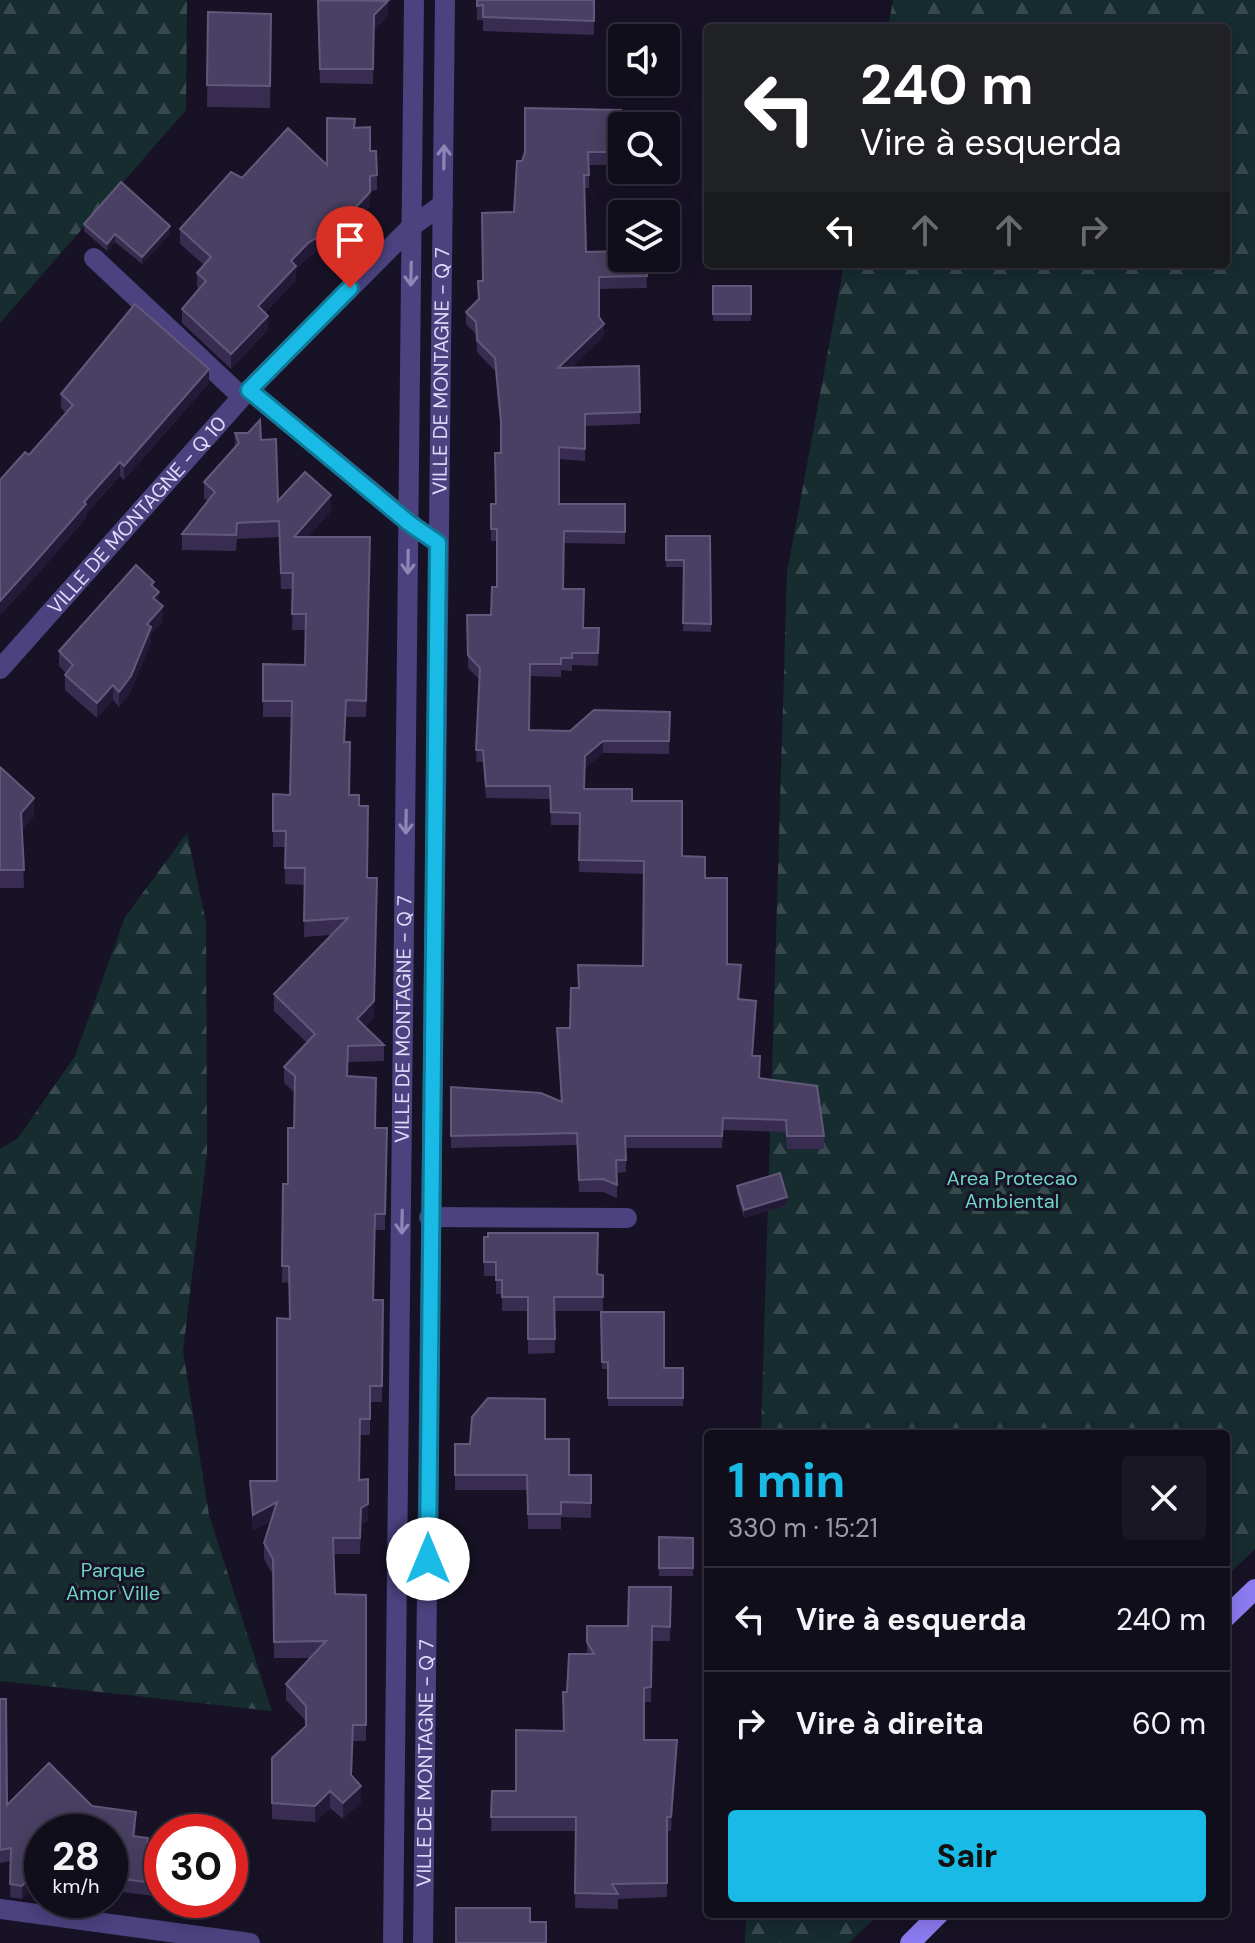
<!DOCTYPE html>
<html lang="pt">
<meta charset="utf-8">
<style>
body{margin:0;font-family:"DM Sans",sans-serif;background:#1a1725;color:#f1f3f6;height:100vh;display:flex;flex-direction:column;font-size:30px;white-space:nowrap}
*{box-sizing:border-box;margin:0}
p{font-size:26px;color:#9c9ca3}
.icon{flex:none;width:44px;height:44px;fill:none;stroke:currentColor;stroke-width:2;stroke-linecap:round;stroke-linejoin:round}
.map{position:relative;flex:1;overflow:hidden}
.details{position:absolute;left:704px;top:1430px;width:526px;height:488px;display:flex;flex-direction:column;background:#110e1c;border-radius:8px;box-shadow:0 4px 20px #0003,0 0 0 2px #302e3b}
.details>*{flex:none}
.guide{position:absolute;left:704px;top:24px;width:526px;height:244px;border-radius:8px;box-shadow:0 4px 20px #0003,0 0 0 2px #302e3b;background:#202124;color:#fff;overflow:hidden}
.buttons{position:absolute;left:608px;top:24px;display:grid;gap:16px}
.buttons a{display:grid;place-items:center;width:72px;height:72px;border-radius:8px;background:#110e1c;box-shadow:0 4px 20px #0003,0 0 0 2px #302e3b;font-size:40px}
.speed{position:absolute;left:24px;top:1814px;display:flex;gap:16px;font-size:40px;font-weight:700;text-align:center}
.speed>*{display:grid;place-content:center;width:104px;height:104px;border-radius:50%;background:#110e1c;box-shadow:0 4px 20px #0003,0 0 0 2px #302e3b;line-height:1}
.speed small{font-size:20px;font-weight:400}
.speed .limit{border:12px solid #d22;background:#fff;color:#111}
.pin{position:absolute;display:grid;place-items:center;width:68px;height:68px;color:#fff;margin:-82px -34px;border-radius:50% 50% 50% 0;rotate:-45deg;box-shadow:0 0 8px #0007}
.pin .icon{rotate:45deg}
.me{position:absolute;width:88px;margin:-44px;rotate:0deg;stroke-linejoin:round;filter:drop-shadow(0 0 6px #0008)}
.turn{display:flex;align-items:center;gap:28px;height:168px;padding:0 24px;font-size:36px}
.turn .icon{width:104px;height:104px;stroke-width:2.5}
.turn b{display:block;font-size:56px;line-height:68px}
.lanes{display:flex;align-items:center;height:76px;padding:0 24px;background:#0003;justify-content:center;gap:40px;direction:ltr}
.lanes .off{opacity:.35}
.round{display:grid;place-items:center;flex:none;width:84px;height:84px;border-radius:8px;background:#1a1725}
.summary{display:flex;align-items:center;justify-content:space-between;height:136px;padding:0 24px}
h1{font-size:48px;font-weight:800;line-height:60px;color:#1abae7}
.action{display:flex;gap:16px;margin-top:auto;padding:16px 24px}
.action a{flex:1;height:92px;border-radius:8px;background:#1abae7;color:#111;font-size:32px;font-weight:800;line-height:92px;text-align:center}
ul{padding:0;list-style:none}
li{display:flex;align-items:center;gap:24px;height:104px;padding:0 24px;border-top:2px solid #302e3b}
li div{flex:1}
li b{display:block;font-size:30px}
li em{font-style:normal}
.map>svg:first-child{display:block}
.forest{fill:url(#forest-firs)}
.lines{fill:none;stroke-linecap:round;stroke-linejoin:round}
.street{stroke:#4b427f;stroke-width:20}
.secondary{stroke:#8c7bf1;stroke-width:20}
.wall{fill:#382d51}
.shaded-wall{fill:#231a38}
.building{fill:#4a4063;stroke:#62587b;stroke-width:2}
.oneway{stroke:#8f86b7}
.route-casing{stroke:#117996;stroke-width:20}
.route{stroke:#1abae7;stroke-width:14}
.labels{text-anchor:middle;dominant-baseline:central;stroke-width:6;stroke-linejoin:round;paint-order:stroke}
.street-label{font-size:20px;fill:#e2dafb;stroke:#171225}
.park-label{font-size:20px;fill:#6dd4c7;stroke:#171225}
</style>
<div class="map">
<svg width="1255" height="1943" viewBox="0 0 1255 1943">
<defs>
<pattern id="forest-firs" width="22" height="20" patternUnits="userSpaceOnUse" patternTransform="scale(2)"><rect width="22" height="20" fill="#162c2f"/><path d="M5 1l3.5 6h-7zM16 11l3.5 6h-7z" fill="#384a4e"/></pattern>
</defs>
<rect width="100%" height="100%" fill="#171225"/>
<path class="forest" d="M0,0H187L186,110L0,323Z
M893,0H1255V1549L1226,1577V1434H761L787,573L844,264H1226V28H888Z
M187,833L206,922L207,1153L183,1351L209,1515L272,1711L0,1681V1149L18,1138L75,1056L125,917Z
M746,1914H879L849,1943H745Z"/>
<g class="lines">
<g class="street">
<path d="M94,258L242,397"/>
<path d="M249,390L415,527"/>
<path id="s1" d="M0,669L242,397L411,227L443,204"/>
<path d="M429,1217L627,1218"/>
<path d="M0,1909L250,1943"/>
<path id="s2" d="M393,1943L414,0"/>
<path id="s3" d="M423,1943L445,0"/>
</g>
<path class="secondary" d="M1226,1617L1255,1589
M910,1943L939,1914"/>
</g>
<path class="wall" d="M317,0L388,16L374,30L373,84L320,83Z
M477,0H594V35L483,31V20H477Z
M208,12L271,36L270,108L207,107Z
M621,110L622,147L614,148L613,165H589V188H584L586,252L646,258L647,288L599,289V317L604,336L571,368L639,366L640,424L585,426V461L559,459V504H625V544L564,543L563,589L583,628H599L598,666L572,665V671L561,670V677L530,676L529,730L570,731L670,712L669,754L603,753L585,768V789L632,801L682,856L705,878L727,964L741,977L739,999L756,1013L752,1056L760,1078L824,1136V1149H787L786,1132L723,1130L722,1148H626V1172L617,1173V1198L603,1192H579L577,1145L451,1148V1087L561,1101L557,1028H570L579,988L643,966L644,874L579,872L580,825H551L550,799L486,798L483,762H476L480,680L468,668L467,615H491L497,587V541H491V504H495L501,453V432L495,371L477,352L476,334L466,324V312L478,299V281H483L514,212L522,161Z
M354,128L370,151L377,175V190L370,191V206L329,251L325,247L308,257L296,270V280L265,313L268,330L231,369L182,323V309L199,289L197,287V273L204,265L180,244V229L242,178L327,165Z
M84,224L170,234L142,264L115,242L107,251L84,231Z
M713,286H751V321H713Z
M209,383L124,480L120,476L86,514V518L37,575L0,615V480L29,455L66,413L61,408V394Z
M235,433L261,440L278,501L331,511L308,537H370L366,717H346L345,742L349,795L359,806L367,878L374,1017L365,1027L384,1045V1061L348,1062L347,1076L376,1128H387L385,1230H375L374,1300H383L382,1402H370V1435H360L359,1480L368,1520L361,1525L360,1554H334L335,1594L366,1595V1741H353L352,1775L361,1802L343,1819L330,1808L315,1822L272,1819V1758L306,1726V1721L286,1700V1684L311,1658H274L273,1575L264,1559V1543L271,1521L253,1531L250,1481H277L290,1319L289,1282L282,1283L283,1184H288L294,1128V1092L284,1083V1067L307,1043L274,1011V994L331,935L304,937L305,885L285,884V847H273V794L290,795L292,717H263V664L305,665L306,630H292L293,589H281L279,537L237,539L236,551L182,550V534L208,502L204,498V482L235,448Z
M666,536H710L711,632L683,631L684,567H666Z
M154,588L163,621L151,634V642L131,691L119,707L113,700L97,718L65,690V675L66,673L59,666V651Z
M0,767L34,816L22,830L24,888H0Z
M737,1186L787,1205L744,1218L737,1193Z
M484,1237L597,1274L603,1275V1311H554L555,1353L528,1354V1311H502V1294H496V1276H484Z
M601,1312L664,1368H683V1406H608V1369H602Z
M455,1444H470L569,1475H591V1518L561,1517V1529H528L527,1490H455Z
M659,1537L693,1538V1576H659Z
M671,1587L670,1641H652L651,1702H644V1740L677,1754L671,1831H667V1897L618,1899V1909L575,1908L576,1831H491L492,1791H516L563,1731L567,1692L587,1654V1626H628Z
M0,1699L7,1805L92,1806L136,1825L135,1836L148,1843L162,1845V1897L114,1891V1878L110,1877V1832H42V1877L22,1899L10,1897L11,1861L0,1863Z"/>
<path class="shaded-wall" d="M388,1V16L374,30L373,84L374,15Z
M370,192V206L329,251V236Z
M170,226V234L142,264V257Z
M325,233V247L308,257L296,270V280L258,320V306L291,261L308,243Z
M115,234V242L107,251V244Z
M268,316V330L231,369V354Z
M604,324V336L558,381V368Z
M209,369V383L124,480V466Z
M120,462V476L86,514V518L37,575L0,615V601L84,502Z
M331,495V511L294,553V537Z
M154,582V597L159,592V607L153,598L151,585Z
M163,606V621L151,634V642L131,691L119,707V692L147,624Z
M113,685V700L97,718V703Z
M603,741V753L585,768V756Z
M34,798V816L21,831V813Z
M377,878L374,1017L357,1035V1019Z
M787,1197V1205L744,1218V1210Z
M277,1502V1518L253,1531V1515Z
M368,1504V1520L361,1525L360,1554L361,1508Z
M677,1740V1754L671,1831V1817Z
M361,1786V1802L343,1819V1803Z
M330,1791V1808L315,1822V1806Z
M42,1864V1877L22,1899V1886Z"/>
<path class="building" d="M318,0L388,1L374,15L373,69H320Z
M477,0H594V21L483,17V5L477,6Z
M208,12L271,14L270,86L207,85Z
M525,108L621,110L622,135L614,136L613,152H588L589,175H584L586,252L622,251V258H646L647,276L599,277V317L604,324L558,368L639,366L640,412L585,414V449L559,447V504H625V532L564,531L563,589H584L583,628H599L598,653H572V658H561V664H530L529,730L570,731L594,710L670,712L669,741H603L585,756L584,789H632V801H682V856L705,857V878H727V964L741,965L738,999L756,1001L752,1056H760L759,1078L817,1086L824,1136H787L786,1120L723,1118L722,1136H625L626,1160H616L617,1185L603,1179L579,1180L577,1133L451,1136V1087L541,1093L562,1102L557,1028H570L571,988H579L578,965L643,966L644,861L579,860L580,813L551,812L550,786H486L483,750H476L480,668L468,655L467,615H491L492,587H497V529H491V504H496L495,453H501V421L495,358L477,340L476,322L466,312L479,299L478,281H483L482,213L514,212L517,161H522L525,152Z
M327,118L355,119L354,128L370,127V151H376L377,175L370,176V192L329,236L325,233L308,243L291,261L296,266L258,306L268,316L231,354L182,309L206,281L197,273L211,257L180,229L231,172L242,178L288,128L327,165Z
M121,182L170,226L142,257L115,234L107,244L84,224Z
M713,286H751V314H713Z
M135,304L209,369L124,466L120,462L84,502L86,504L37,560L0,601V480L25,452L29,455L73,405L61,394Z
M260,420L261,440L276,439L278,501L305,472L331,495L294,537H370L366,701L346,700L344,742H350L349,795H359V806H368L367,878H377L374,1001L357,1019L384,1045L348,1046L347,1076L376,1078L375,1128H387L385,1214H375L373,1300H383L382,1386H370V1419H360L359,1480L368,1479V1504L361,1508L360,1538H333L335,1594L366,1595V1725H353L351,1775L361,1786L343,1803L330,1791L315,1806L272,1803V1758L306,1726V1706L286,1684L326,1641L274,1642L273,1559L264,1543L277,1502L253,1515L250,1481H277V1318L290,1319L289,1266H282L283,1184H288V1128H294L295,1076L284,1067L315,1034L274,994L348,918L304,921L305,868H285L286,831H273V794L290,795L292,701H263V664L305,665L306,614H292L293,573H281L279,521L237,523L236,535L182,534L215,492L204,482L239,443L235,433H248Z
M666,536H710L711,624L683,623L684,560H666Z
M136,565L154,582L151,585L159,592L153,598L163,606L147,624L151,627L131,676L119,692L113,685L97,703L65,675L73,665L59,651Z
M0,767L34,798L21,813L24,870H0Z
M780,1173L787,1197L744,1210L737,1186Z
M488,1233H598L597,1274L603,1275V1297H554L555,1339H528V1297H502V1280H496V1262H484V1237H488Z
M601,1312H664V1368H683V1398H608V1362H602Z
M488,1398L545,1399V1439H569V1475H591V1503L561,1502V1514H528L527,1475H455V1444H470L472,1417Z
M659,1537L693,1538V1568H659Z
M629,1587H671L670,1627L652,1626L651,1687L644,1688V1740H677L671,1817H667V1883L612,1884L618,1894L575,1893L576,1817H491L492,1791H516V1730L564,1731L563,1692H567L569,1654H594L587,1642V1626H628Z
M0,1699H6L7,1805L49,1763L92,1806L136,1812L133,1836L148,1838L147,1843L162,1845V1884L114,1878L116,1865L110,1864V1832H42V1864L22,1886L10,1884L11,1848L0,1850Z
M456,1908H530V1922H546V1943H456Z"/>
<defs><path id="oneway-shaft" d="M-6 0H5M1.5-3L5.5 0L1.5 3" fill="none" stroke-width="1.6" stroke-linecap="round" stroke-linejoin="round" transform="scale(2)"/></defs>
<g class="oneway">
<use href="#oneway-shaft" transform="translate(444 157) rotate(-89)"/>
<use href="#oneway-shaft" transform="translate(411 274) rotate(91)"/>
<use href="#oneway-shaft" transform="translate(408 562) rotate(91)"/>
<use href="#oneway-shaft" transform="translate(406 822) rotate(91)"/>
<use href="#oneway-shaft" transform="translate(402 1222) rotate(91)"/>
</g>
<g class="lines">
<defs>
<path id="route" d="M350,288L249,390L409,523L438,543L428,1559"/>
</defs>
<use href="#route" class="route-casing"/>
<use href="#route" class="route"/>
</g>
<g class="labels">
<g class="street-label">
<text stroke="none"><textPath href="#s3" startOffset="1572">VILLE DE MONTAGNE - Q 7</textPath></text>
<text stroke="none"><textPath href="#s1" startOffset="206">VILLE DE MONTAGNE - Q 10</textPath></text>
<text stroke="none"><textPath href="#s2" startOffset="924">VILLE DE MONTAGNE - Q 7</textPath></text>
<text stroke="none"><textPath href="#s3" startOffset="180">VILLE DE MONTAGNE - Q 7</textPath></text>
</g>
<g class="park-label">
<text x="1012" y="1178">Area Protecao<tspan x="1012" dy="23">Ambiental</tspan></text>
<text x="113" y="1570">Parque<tspan x="113" dy="23">Amor Ville</tspan></text>
</g>
</g>
</svg>
<div class="buttons">
<a><svg class="icon" aria-label="sound" viewBox="0 0 24 24"><path d="M4 9h4l5-4v14l-5-4H4zM17 9q2 3 0 6"/></svg></a>
<a><svg class="icon" aria-label="search" viewBox="0 0 24 24"><circle cx="10" cy="10" r="6"/><path d="M15 15l6 6"/></svg></a>
<a><svg class="icon" aria-label="layers" viewBox="0 0 24 24"><path d="M12 4l9 5-9 5-9-5zM3 14l9 5 9-5"/></svg></a>
</div>
<div class="speed"><div>28<small>km/h</small></div><div class="limit">30</div></div>
<div class="pin" style="left:350px;top:288px;background:#d93025"><svg class="icon" aria-label="arrive" viewBox="0 0 24 24"><path d="M6 21V4h12l-3 4 3 4H6"/></svg></div>
<svg class="me" style="left:428px;top:1559px" viewBox="-20 -20 40 40"><circle r="19" fill="#fff"/><path d="M0-13L10 11 0 6-10 11z" fill="#1abae7"/></svg>
<div class="guide">
<div class="turn"><svg class="icon" aria-label="left" viewBox="0 0 24 24"><path d="M17 20v-9H6M10 6l-5 5 5 5"/></svg><div><b>240 m</b>Vire à esquerda</div></div>
<div class="lanes"><svg class="icon" aria-label="left" viewBox="0 0 24 24"><path d="M17 20v-9H6M10 6l-5 5 5 5"/></svg><svg class="icon off" aria-label="ahead" viewBox="0 0 24 24"><path d="M12 20V5M6 11l6-6 6 6"/></svg><svg class="icon off" aria-label="ahead" viewBox="0 0 24 24"><path d="M12 20V5M6 11l6-6 6 6"/></svg><svg class="icon off" aria-label="right" viewBox="0 0 24 24"><path d="M7 20v-9h11M14 6l5 5-5 5"/></svg></div>
</div>
<section class="details">
<div class="summary"><div><h1>1 min</h1><p>330 m · 15:21</p></div><a class="round"><svg class="icon" aria-label="close" viewBox="0 0 24 24"><path d="M6 6l12 12M18 6L6 18"/></svg></a></div>
<ul>
<li><svg class="icon" aria-label="left" viewBox="0 0 24 24"><path d="M17 20v-9H6M10 6l-5 5 5 5"/></svg><div><b>Vire à esquerda</b></div><em>240 m</em></li>
<li><svg class="icon" aria-label="right" viewBox="0 0 24 24"><path d="M7 20v-9h11M14 6l5 5-5 5"/></svg><div><b>Vire à direita</b></div><em>60 m</em></li>
</ul>
<div class="action"><a>Sair</a></div>
</section>
</div>
